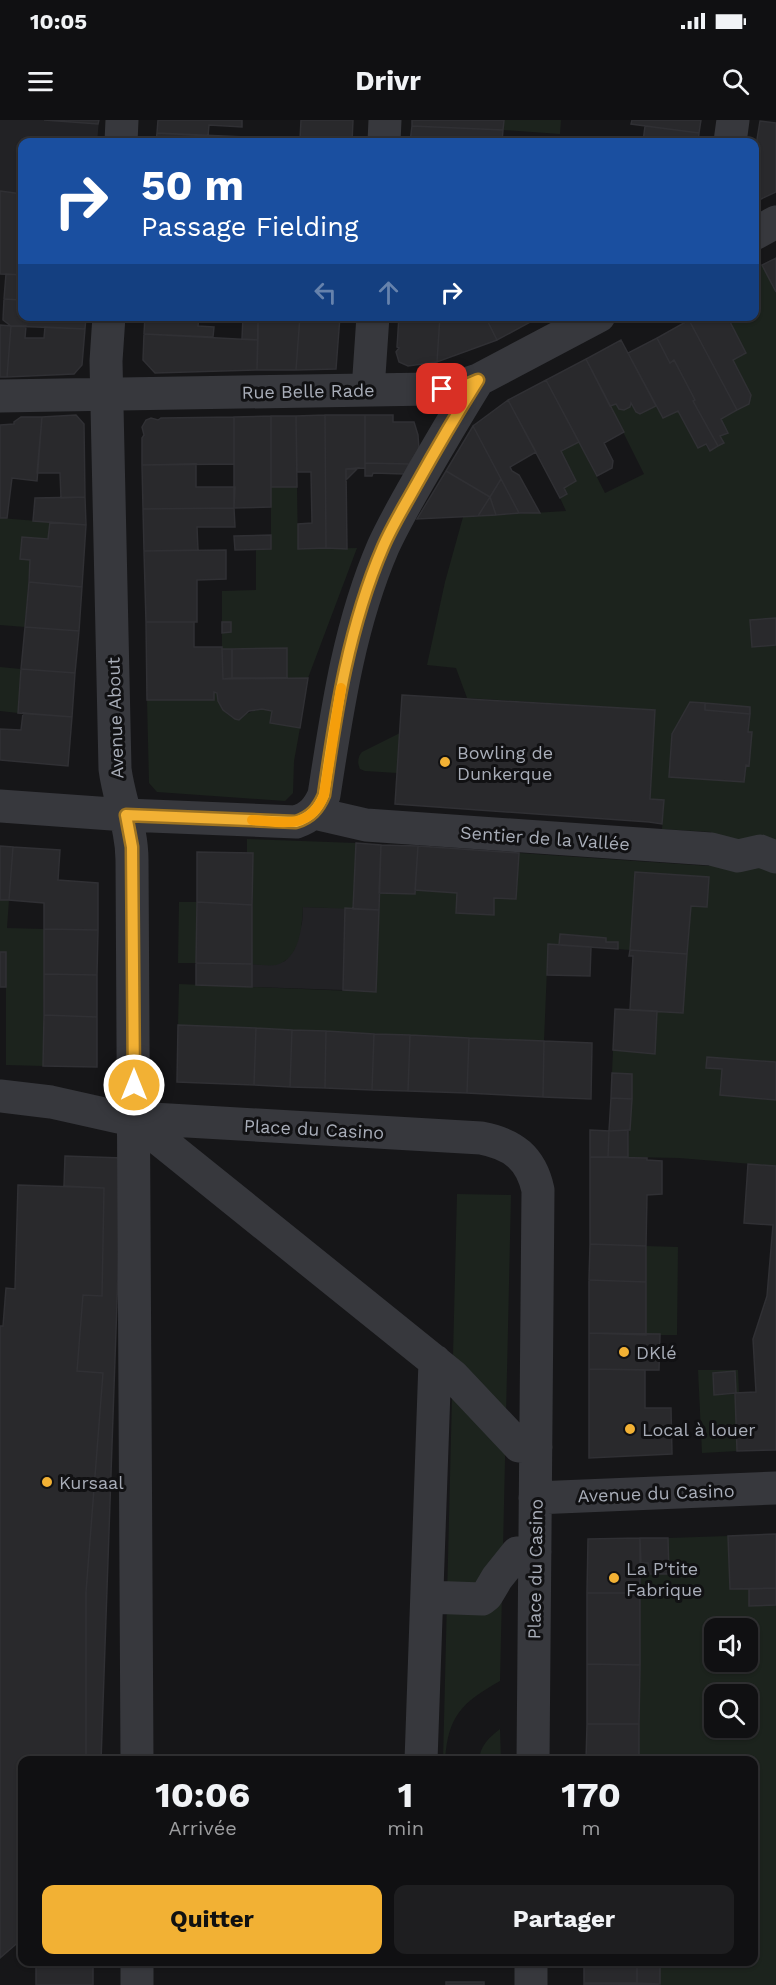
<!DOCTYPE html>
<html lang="fr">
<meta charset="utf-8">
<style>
body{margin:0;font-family:"Work Sans",sans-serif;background:#1e1e20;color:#f1f3f6;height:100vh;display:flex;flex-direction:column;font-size:22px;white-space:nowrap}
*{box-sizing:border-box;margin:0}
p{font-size:20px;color:#9c9d9f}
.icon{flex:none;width:33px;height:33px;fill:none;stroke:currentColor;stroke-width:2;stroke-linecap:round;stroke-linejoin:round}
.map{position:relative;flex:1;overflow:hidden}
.panel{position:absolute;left:18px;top:1636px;width:740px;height:210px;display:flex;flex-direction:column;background:#101012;border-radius:12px;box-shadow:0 2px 4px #0004,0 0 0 2px #303032}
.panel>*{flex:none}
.top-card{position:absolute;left:18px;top:18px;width:741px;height:183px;border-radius:12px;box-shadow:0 2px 4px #0004,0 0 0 2px #303032;background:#1a4fa0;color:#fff;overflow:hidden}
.buttons{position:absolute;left:704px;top:1498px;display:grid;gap:12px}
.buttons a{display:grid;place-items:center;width:54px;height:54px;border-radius:12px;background:#101012;box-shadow:0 2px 4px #0004,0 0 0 2px #303032;font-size:30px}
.pin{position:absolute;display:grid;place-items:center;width:51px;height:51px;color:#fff;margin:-26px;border-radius:12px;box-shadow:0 3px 9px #0006}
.me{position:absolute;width:66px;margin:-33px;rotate:0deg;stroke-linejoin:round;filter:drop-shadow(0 0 4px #0008)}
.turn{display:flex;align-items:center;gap:21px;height:126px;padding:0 24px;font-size:27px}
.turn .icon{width:78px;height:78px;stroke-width:2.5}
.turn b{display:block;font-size:42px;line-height:51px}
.lanes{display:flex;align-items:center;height:57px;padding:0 24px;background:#0003;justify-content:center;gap:30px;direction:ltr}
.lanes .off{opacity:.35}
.eta{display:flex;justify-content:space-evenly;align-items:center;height:102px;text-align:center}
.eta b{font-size:36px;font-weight:700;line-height:42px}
.primary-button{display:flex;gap:12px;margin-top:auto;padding:12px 24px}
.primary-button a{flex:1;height:69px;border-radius:12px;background:#f2b134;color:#111;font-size:24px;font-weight:700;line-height:69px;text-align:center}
.primary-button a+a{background:#1e1e20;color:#f1f3f6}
.status{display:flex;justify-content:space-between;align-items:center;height:42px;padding:0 30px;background:#101012;direction:ltr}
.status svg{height:16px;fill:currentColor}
header{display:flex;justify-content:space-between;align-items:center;height:78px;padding:0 24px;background:#101012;font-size:27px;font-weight:700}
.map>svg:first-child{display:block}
.built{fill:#222225}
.green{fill:#1c231d;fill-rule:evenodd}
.building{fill:#29292c;stroke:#303034;stroke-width:1.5}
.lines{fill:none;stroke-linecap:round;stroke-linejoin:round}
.street{stroke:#37383d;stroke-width:33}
.route-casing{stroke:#9d7322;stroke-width:15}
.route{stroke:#f2b134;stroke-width:10}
.slow{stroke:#f59e0b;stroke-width:10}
.poi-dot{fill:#f2b134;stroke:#111113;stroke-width:2}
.labels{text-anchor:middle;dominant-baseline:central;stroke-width:6;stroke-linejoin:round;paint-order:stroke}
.street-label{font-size:18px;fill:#a8adb8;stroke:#111113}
.poi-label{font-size:18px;fill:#a8adb8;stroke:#111113;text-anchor:start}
</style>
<div class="status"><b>10:05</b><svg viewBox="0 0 49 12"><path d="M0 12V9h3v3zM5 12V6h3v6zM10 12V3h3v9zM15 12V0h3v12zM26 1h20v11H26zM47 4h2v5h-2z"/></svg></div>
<header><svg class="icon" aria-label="menu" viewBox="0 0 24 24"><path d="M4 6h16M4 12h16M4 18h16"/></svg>Drivr<svg class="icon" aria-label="search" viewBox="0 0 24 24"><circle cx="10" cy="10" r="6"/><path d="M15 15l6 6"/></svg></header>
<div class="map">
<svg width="776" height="1865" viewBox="0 0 776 1865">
<rect width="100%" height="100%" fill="#161618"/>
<path class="built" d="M0,0H99L97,22H22V74L0,71Z
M303,787L345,788L343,870L252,867V844L273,845L285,841L294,830L302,803Z"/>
<path class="green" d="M504,0H561L560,14L503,10Z
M245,17L311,21V22H244Z
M762,145L776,172V498L750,500L752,526L776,525V731L711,725V712L662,709L664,680L650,679L655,590L467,578L456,548L427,545L445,462L463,397L566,391L560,378L564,368L576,361L561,331L579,322L605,373L644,354L610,286L616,284L619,289L624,290L630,287L631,283L636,292L640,294L656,286L663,298L678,291L710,331L720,316L727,313L721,299L749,284L751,275L733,240L746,232L727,197L754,196L755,149ZM690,582L750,594L748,612H752L749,645H746L744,662L669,657L672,614Z
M271,367H297L298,429L357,428L308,558H287L286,528L222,529V513L231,512V502H222V471L256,470V429H271Z
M0,398L50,402L48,419L22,417L30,440L25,507L0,505Z
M0,547L21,549L18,593L0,591Z
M214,572L217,573C218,585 224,594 235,599C251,593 253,587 272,591L270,603L300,608L294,641L293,673L285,681L157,672L149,663L147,580H214Z
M400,613L397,653L365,651L360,649C357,643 358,636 362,632Z
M247,719L356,723L353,789L303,787C302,806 300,839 276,845C269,846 260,845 252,844L253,734L247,733Z
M519,733L709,746L711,736L776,742V942L707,937L706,947L722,949L720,975L776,980V1046L679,1038L628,1037L632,955L612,953L613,930L655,933L657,891L687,834L691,786L708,757L635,752L630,830L618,829V822H606L605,818L560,814L559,825H548L544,921L178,905L179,864L376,872L379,773L415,774V770L457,773L456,793L494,795V778L516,779Z
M0,780H9L7,808L44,809L43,946L6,945V833L0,832Z
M179,782H197L196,843H178Z
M457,1074L511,1075L500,1561C461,1583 448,1596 445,1641H443Z
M646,1126L678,1127L677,1215H646Z
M698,1250H738L739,1272L736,1273L735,1252L713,1253L714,1275L735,1274L737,1331L702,1333Z
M728,1416L730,1469H749L750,1486L776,1485V1865H658L660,1842H753V1641H639L641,1443H648L649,1454H669L668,1418ZM714,1509H747V1542H714ZM714,1575H747V1608H714Z
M500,1609L501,1641H479C480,1625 489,1618 500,1609Z"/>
<path class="building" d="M44,0H99L98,4Z
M158,0H242V7L209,5L208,16L157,13Z
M301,0H353L352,22L300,20Z
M412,0H504L503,10L412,6Z
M632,0H701L699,13L631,4Z
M760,1L776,3V72L761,79L754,73V38Z
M412,6L503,10L502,22H410Z
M645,6L699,13L698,22H643Z
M157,13L245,17L244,22H156Z
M0,71L22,74V155L0,154Z
M776,138V172L762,145Z
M6,154L22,155L20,180L4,179Z
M4,179L20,180L19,193H22V196H86L85,209L11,206L3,200Z
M145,196H199L198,206L214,207L213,217L144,214Z
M243,196H258V220L242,219Z
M258,196H300L296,250H257Z
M300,196H340L336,249L296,250Z
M399,196H440L437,242L408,246L399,242L396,232L399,228L397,227Z
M440,196H485L497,220L437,242Z
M485,196H535L536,199L497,220Z
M695,196H727L746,233L733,240L751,275L749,284L737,290L689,200Z
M689,200L737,290L721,299L728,313L720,316L724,323L718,326L693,281L695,280L674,240L670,243L657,218Z
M0,205L11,206L7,257H0Z
M11,206H26L25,218H44L45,207L85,209L82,245L74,254L7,257Z
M144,214L258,220L257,250L155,253L143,240Z
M657,218L670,243L674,240L695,280L693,281L718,326L710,331L706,324L698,328L678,291L663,298L628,233Z
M621,220L656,286L640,294L636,292L631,283L630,287L624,290L619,289L616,284L610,286L586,239Z
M586,239L624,312L604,323L613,341L612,348L597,356L546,260Z
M546,260L579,322L561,331L576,361L564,368L567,374L560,378L508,280Z
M508,280L536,332L510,347L512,351L519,355L540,393H519L473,306Z
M76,295L84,304L85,377L61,378L60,353H37L42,297Z
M325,295L326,428L298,429V404L312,403L311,352H297L296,296Z
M325,295H365V348L346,349L347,429L326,428Z
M365,295H393V302H414L418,315L419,329L409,344L365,343Z
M271,296H296L297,367H271Z
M271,296V387L234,388V297Z
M21,297H42L37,361L12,358L7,398H0V305L14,304V302Z
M234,297V344L142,345V318L144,315L142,307L146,300L151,298L158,300L161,298Z
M473,306L501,359L490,377L446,351Z
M365,343L409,344L404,354L373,353L372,356H365Z
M196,344V367H235L234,388L143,389L142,345Z
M358,348L346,360V349Z
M446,351L490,377L478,396L417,399Z
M501,359L519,393L496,395L490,377Z
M85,377L86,405L33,401L35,378Z
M490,377L496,395L478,396Z
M234,388L235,407H197L198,430L144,431L143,389Z
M50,402L86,405L82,467L29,462L30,440L20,439L22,417L48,419Z
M271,415V429L235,430L234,416Z
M226,430V459L197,460V502H146L144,431Z
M29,462L82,467L79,511L25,507Z
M776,498V525L752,527L750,500Z
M146,502H194V527H222L223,559L308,558L300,608L270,603L272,591L262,589L249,591L239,600L235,599L223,590L218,581L217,573L214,572V580H147Z
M222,502H231V512L222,513Z
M25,507L79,511L75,553L21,549Z
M287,528V558H232V529Z
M222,529H232V558L223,559Z
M21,549L75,553L72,597L18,593Z
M402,575L655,590L650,679L664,680L662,704L649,702L395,684Z
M690,582L705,583V590L750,594L748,612H752L749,646L746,645L744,662L669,657L672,614Z
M705,583L750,587V594L705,590Z
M23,593L72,597L68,646L0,640V609L21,610Z
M356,723L381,725L379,790L353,789Z
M381,725L418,726L415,774L379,773Z
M0,726L13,727L9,780H0Z
M418,726L519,733L516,779L494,778V795L456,793L457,773L415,770Z
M13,727L60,730L58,760L98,763V810L44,809V783L9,780Z
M197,732L253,733L252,785L197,782Z
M635,752L709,757L707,787L691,786L687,834L630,830Z
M197,782L252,785V844L196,843Z
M345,788L379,790L376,872L343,870Z
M44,809L98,810L97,855L44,854Z
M560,814L606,818V822H618V829L559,825Z
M548,824L591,827L590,856L547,855Z
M630,830L687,834L683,893L630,890L633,836H629Z
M0,832H6V867H0Z
M196,843L252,844V867L196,865Z
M44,854L97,855V897L44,895Z
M615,889L657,891L655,934L613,930Z
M44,895L97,897V947L43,946Z
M178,905L256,908L254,965L177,962Z
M256,908L292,910L290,967L254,965Z
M292,910L326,911L325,968L290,967Z
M326,911L374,914L372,970L325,968Z
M374,914L410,915L408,971L372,970Z
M410,915L469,918L467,973L408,971Z
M469,918L544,921L543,977L467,973Z
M544,921L592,923L591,979L543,977Z
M707,937L776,942V980L720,975L722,949L706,948Z
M612,953L632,954V979L611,978Z
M611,978L632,979L630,1010L609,1011Z
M590,1010L609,1011L608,1037H590Z
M628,1010V1037H608L609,1011Z
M65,1036L122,1038L101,1641H86V1472L103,1253L77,1251L83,1175L102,1176L104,1068L64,1066Z
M590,1037L647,1038V1040L662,1041V1074L647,1075L646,1126L590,1124Z
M748,1044L776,1046V1330L737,1331L735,1273L756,1272L753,1219L767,1176L773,1105L744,1103Z
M18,1065L104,1068L102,1176L83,1175L77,1251L103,1253L86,1472V1641H22V1819L0,1838V1206H3L6,1168L15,1169Z
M590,1124L646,1126V1162L589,1160Z
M589,1160L646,1162V1215L589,1213Z
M589,1213L660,1214L659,1250L589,1249Z
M589,1249L645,1250V1288H671L672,1334L589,1338Z
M735,1251L736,1273L714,1275L713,1253Z
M776,1414V1468L730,1469L728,1416Z
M640,1418V1473H587L588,1419Z
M640,1418H668L669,1454H649L648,1443H641Z
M776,1468V1485L749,1486V1469Z
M587,1473H640V1545L587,1544Z
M587,1544L640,1545L639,1604H587Z
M587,1604H639V1641H586Z
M36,1842H80V1844L36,1843Z
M80,1842H93V1865H36V1843L80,1844Z
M584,1842H637V1863H584Z
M637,1842H660V1864L637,1863Z
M446,1862H484V1865H446Z
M584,1863L658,1864V1865H584Z"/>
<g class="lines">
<path class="street" d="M121,22L122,0
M384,22L385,0
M730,22L733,0
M754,114L776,102
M109,196L106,241L115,649C119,680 132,708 132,740L137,1641
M368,270L373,196
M0,276L431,269C447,269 462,266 478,260L599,196
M0,686L126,695L296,702C311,697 318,689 324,675C337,591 349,506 383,427C393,405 405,384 417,363C437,328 457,294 478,260
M314,693L366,705L711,729L738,736L760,731L776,737
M0,976L51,982L118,997L481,1018C513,1024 531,1038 538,1070L533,1641
M134,999L453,1256L519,1326L536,1327
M535,1378L776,1368
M427,1477L482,1479L487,1475L497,1458L517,1433L535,1432
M421,1641L435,1241
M137,1842V1865
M531,1865V1842"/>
</g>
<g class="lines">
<defs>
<path id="route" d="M134,965L132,727L126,695L296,702C311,697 318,689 324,675C336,590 349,506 383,427C392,406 404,387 415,367C435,331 456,295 478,260L464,266L442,269"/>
</defs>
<use href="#route" class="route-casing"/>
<use href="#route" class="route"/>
<path class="slow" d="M252,700C284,702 310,710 324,675L341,568"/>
</g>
<g class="poi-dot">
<circle cx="445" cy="642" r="6"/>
<circle cx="624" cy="1232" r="6"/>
<circle cx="630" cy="1309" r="6"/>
<circle cx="47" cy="1362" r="6"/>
<circle cx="614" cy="1458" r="6"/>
</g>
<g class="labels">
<g class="street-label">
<text transform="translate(308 271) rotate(-1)">Rue Belle Rade</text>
<text transform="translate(115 598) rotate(-92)">Avenue About</text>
<text transform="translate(545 718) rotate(4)">Sentier de la Vallée</text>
<text transform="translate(314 1009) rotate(3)">Place du Casino</text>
<text transform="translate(656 1373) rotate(-2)">Avenue du Casino</text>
<text transform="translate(535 1449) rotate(-89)">Place du Casino</text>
</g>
<g class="poi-label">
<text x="457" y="632">Bowling de<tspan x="457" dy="21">Dunkerque</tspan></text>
<text x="636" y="1232">DKlé</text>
<text x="642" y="1309">Local à louer</text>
<text x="59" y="1362">Kursaal</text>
<text x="626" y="1448">La P'tite<tspan x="626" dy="21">Fabrique</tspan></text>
</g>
</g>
</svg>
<div class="buttons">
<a><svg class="icon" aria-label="sound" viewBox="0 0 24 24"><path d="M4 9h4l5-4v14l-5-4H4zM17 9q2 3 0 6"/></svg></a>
<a><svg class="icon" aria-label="search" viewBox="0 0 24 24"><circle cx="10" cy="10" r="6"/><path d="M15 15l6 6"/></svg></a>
</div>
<div class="pin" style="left:442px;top:269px;background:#d93025"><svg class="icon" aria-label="arrive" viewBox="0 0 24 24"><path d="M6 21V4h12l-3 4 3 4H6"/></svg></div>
<svg class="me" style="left:134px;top:965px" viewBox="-20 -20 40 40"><circle r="17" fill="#f2b134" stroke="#fff" stroke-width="3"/><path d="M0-11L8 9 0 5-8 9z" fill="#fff"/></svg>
<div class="top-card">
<div class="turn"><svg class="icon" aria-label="right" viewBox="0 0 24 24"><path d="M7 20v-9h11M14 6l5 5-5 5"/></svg><div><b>50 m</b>Passage Fielding</div></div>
<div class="lanes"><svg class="icon off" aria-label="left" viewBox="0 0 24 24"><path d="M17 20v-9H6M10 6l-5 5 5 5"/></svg><svg class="icon off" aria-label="ahead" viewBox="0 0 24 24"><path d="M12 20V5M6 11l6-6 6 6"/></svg><svg class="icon" aria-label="right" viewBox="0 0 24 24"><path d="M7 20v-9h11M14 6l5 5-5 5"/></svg></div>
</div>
<section class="panel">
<div class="eta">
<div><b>10:06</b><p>Arrivée</p></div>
<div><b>1</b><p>min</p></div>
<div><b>170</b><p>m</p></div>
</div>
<div class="primary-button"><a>Quitter</a><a>Partager</a></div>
</section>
</div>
